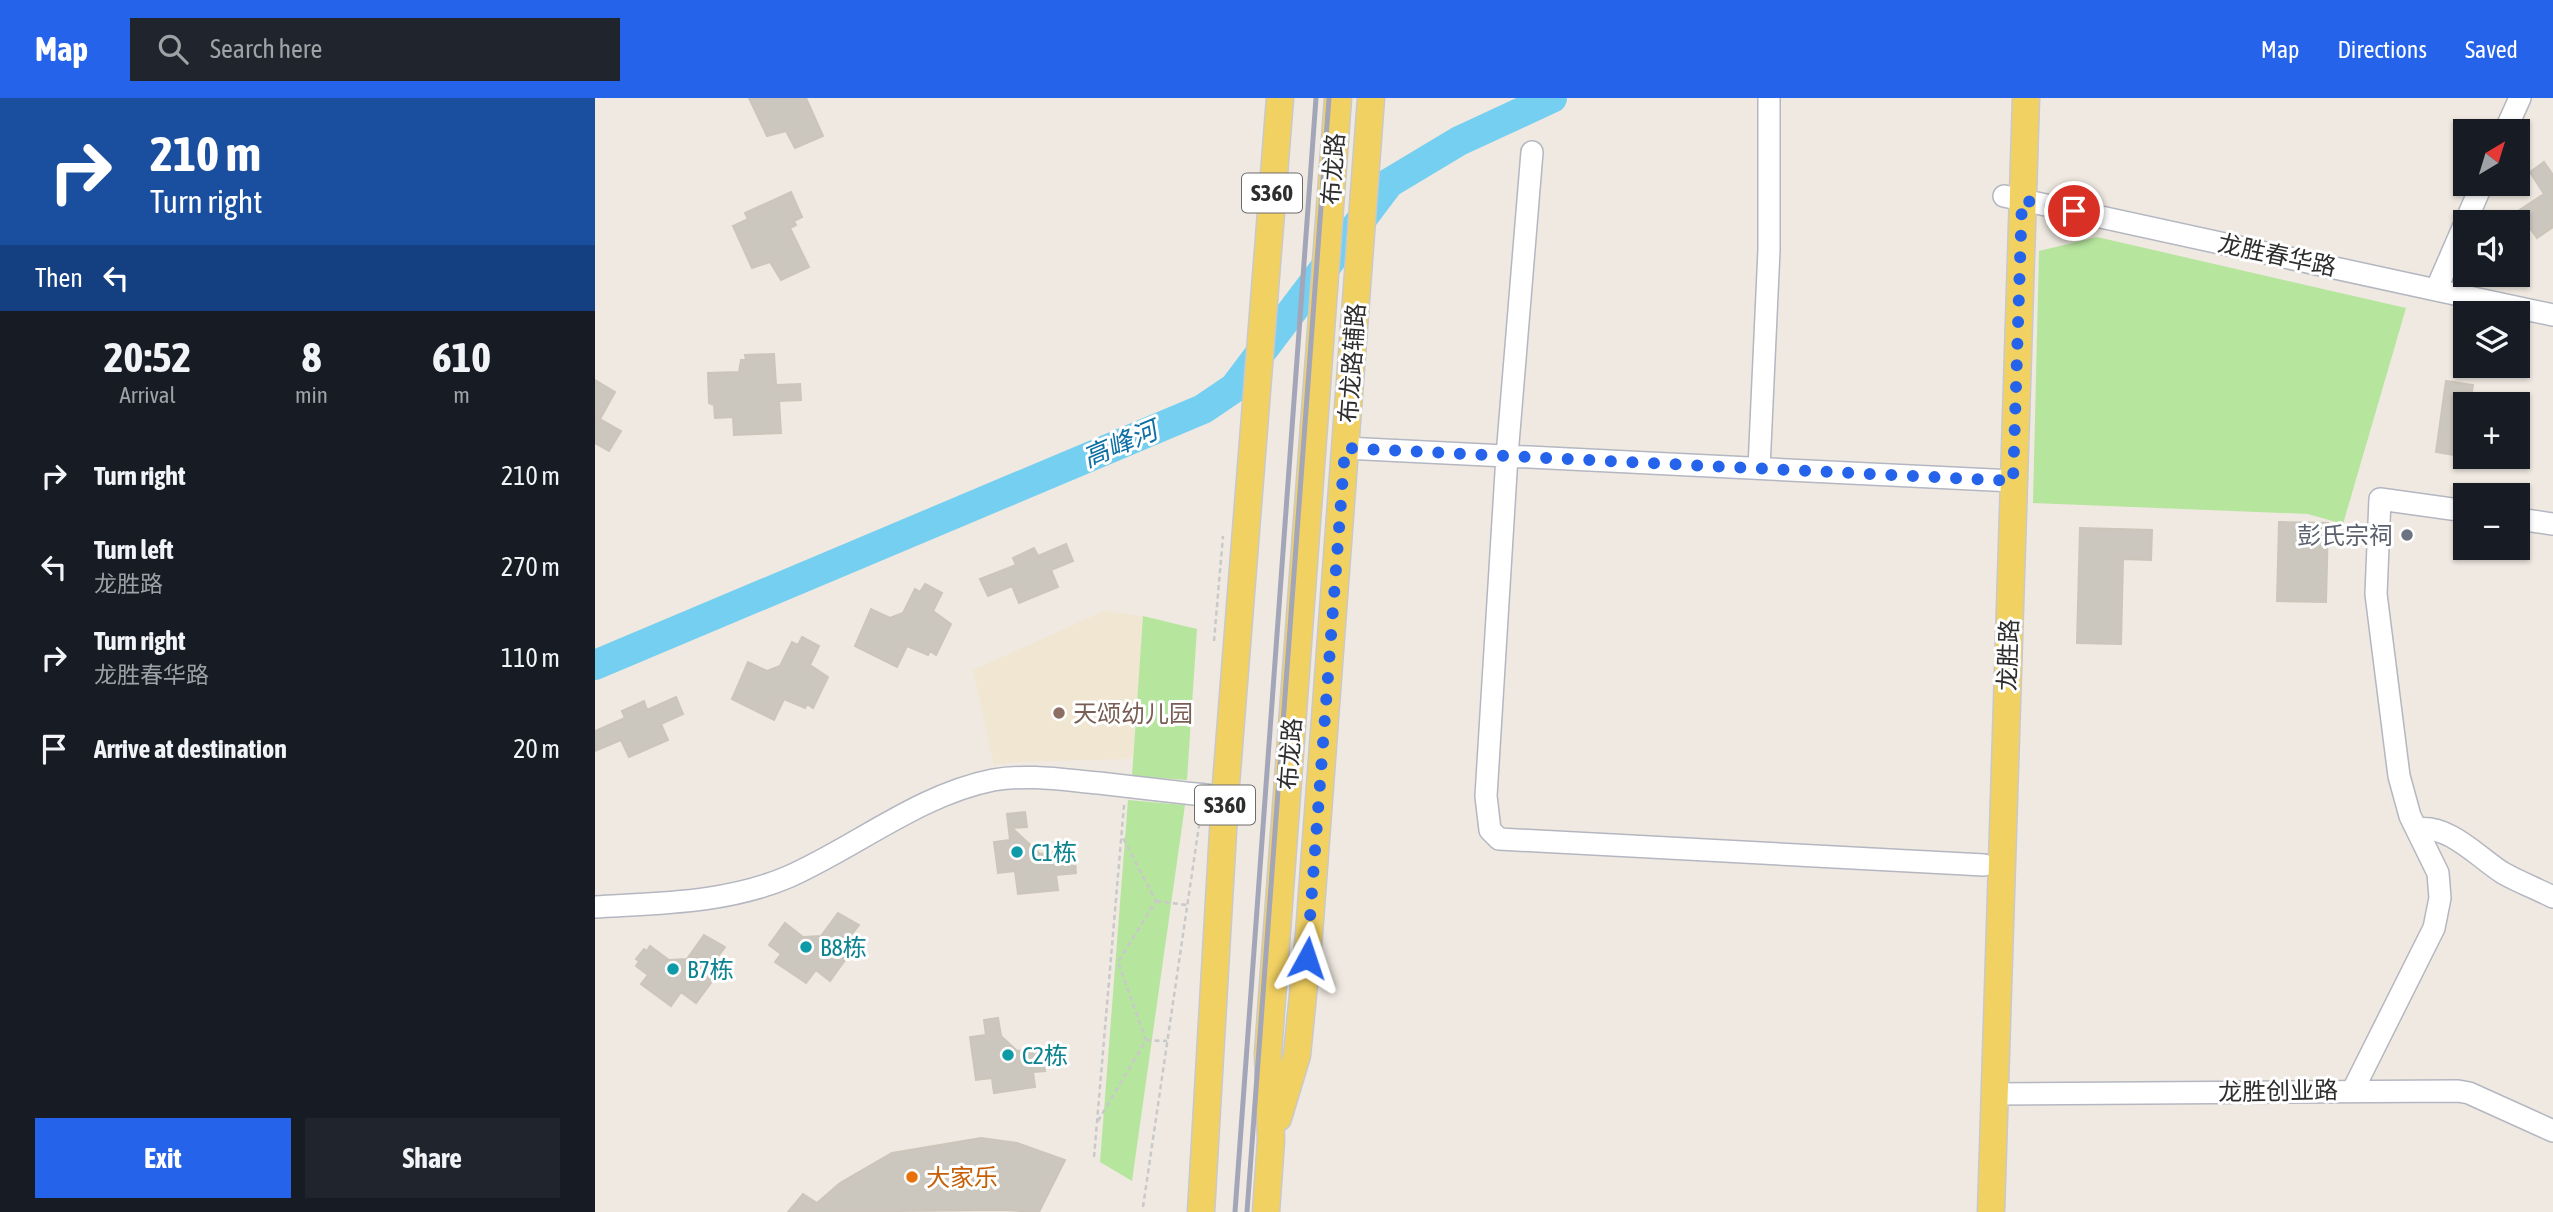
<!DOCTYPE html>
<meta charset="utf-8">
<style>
body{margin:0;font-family:"Asap Condensed","Noto Sans SC",sans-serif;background:#20242c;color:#f1f3f6;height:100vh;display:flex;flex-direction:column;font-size:26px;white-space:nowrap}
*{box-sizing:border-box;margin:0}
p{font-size:23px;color:#9ea1a6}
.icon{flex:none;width:38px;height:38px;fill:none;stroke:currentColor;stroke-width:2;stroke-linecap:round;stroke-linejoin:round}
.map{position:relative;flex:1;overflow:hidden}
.details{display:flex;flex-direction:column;background:#171b24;width:595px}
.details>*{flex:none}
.banner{background:#1a4fa0;color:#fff;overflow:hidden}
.needle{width:46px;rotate:38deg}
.fabs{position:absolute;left:1858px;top:21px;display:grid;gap:14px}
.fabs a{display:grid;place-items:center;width:77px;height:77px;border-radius:0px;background:#171b24;box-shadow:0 2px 5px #0004;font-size:35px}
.pin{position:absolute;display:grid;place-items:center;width:60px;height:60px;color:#fff;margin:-30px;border:4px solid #fff;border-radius:50%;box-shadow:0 2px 7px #0007}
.me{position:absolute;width:77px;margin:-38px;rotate:5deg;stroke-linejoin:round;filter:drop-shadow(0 0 5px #0008)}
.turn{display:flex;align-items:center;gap:24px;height:147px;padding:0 35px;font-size:32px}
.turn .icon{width:91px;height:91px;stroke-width:2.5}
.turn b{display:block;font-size:49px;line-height:60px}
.then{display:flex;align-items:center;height:66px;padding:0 35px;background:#0003;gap:14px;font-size:26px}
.eta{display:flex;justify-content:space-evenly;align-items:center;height:119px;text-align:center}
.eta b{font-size:42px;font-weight:700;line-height:49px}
.button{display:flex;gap:14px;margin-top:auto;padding:14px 35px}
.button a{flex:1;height:80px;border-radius:0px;background:#2563eb;color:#fff;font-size:28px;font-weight:700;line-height:80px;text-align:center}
.button a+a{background:#20242c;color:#f1f3f6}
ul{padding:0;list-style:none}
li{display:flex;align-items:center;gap:21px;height:91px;padding:0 35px}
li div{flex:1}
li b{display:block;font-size:26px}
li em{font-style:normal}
header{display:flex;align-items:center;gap:42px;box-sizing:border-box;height:98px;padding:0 35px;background:#2563eb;color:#fff}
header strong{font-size:33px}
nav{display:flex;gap:38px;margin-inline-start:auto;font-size:24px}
.search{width:490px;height:63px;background:#20242c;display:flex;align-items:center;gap:18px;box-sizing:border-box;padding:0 24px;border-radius:0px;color:#9ea1a6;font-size:26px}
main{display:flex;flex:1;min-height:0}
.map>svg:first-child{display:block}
.education{fill:#f0e6d1}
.green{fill:#b6e59e}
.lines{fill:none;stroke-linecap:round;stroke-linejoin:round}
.river{stroke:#75cff0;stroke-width:30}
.building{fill:#cbc7bf;stroke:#cbc5ba;stroke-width:2}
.minor-casing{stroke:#b4b7c1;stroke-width:24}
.major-casing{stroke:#c9c9c9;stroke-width:29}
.path{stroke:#c9c9c9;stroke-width:2.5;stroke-dasharray:5 3.5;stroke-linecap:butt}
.minor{stroke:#fff;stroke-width:21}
.major{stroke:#f2d163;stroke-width:26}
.rail{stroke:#a3a6b8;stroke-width:5}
.route{stroke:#2563eb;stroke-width:12;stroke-dasharray:0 21.6}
.worship-dot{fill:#6b7280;stroke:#fff;stroke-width:2.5}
.education-dot{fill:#8d6e63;stroke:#fff;stroke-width:2.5}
.culture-dot{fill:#0f9aa8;stroke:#fff;stroke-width:2.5}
.food-dot{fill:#e8710a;stroke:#fff;stroke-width:2.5}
.labels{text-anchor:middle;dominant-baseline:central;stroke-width:6;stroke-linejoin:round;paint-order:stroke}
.shield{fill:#fff;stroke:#6d6d6d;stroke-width:2}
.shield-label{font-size:23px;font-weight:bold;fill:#2e2e2e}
.street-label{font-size:24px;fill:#2e2e2e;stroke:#fff}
.worship-label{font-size:24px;fill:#5b616d;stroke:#fff;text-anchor:end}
.education-label{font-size:24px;fill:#785e54;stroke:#fff;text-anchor:start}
.culture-label{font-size:24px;fill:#0d838f;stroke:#fff;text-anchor:start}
.food-label{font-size:24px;fill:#c56008;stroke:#fff;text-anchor:start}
.water-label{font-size:26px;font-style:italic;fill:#0d6fa3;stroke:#fff}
</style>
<header>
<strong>Map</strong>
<div class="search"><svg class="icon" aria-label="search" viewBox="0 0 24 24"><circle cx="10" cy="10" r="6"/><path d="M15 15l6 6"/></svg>Search here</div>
<nav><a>Map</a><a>Directions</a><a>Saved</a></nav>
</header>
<main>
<section class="details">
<div class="banner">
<div class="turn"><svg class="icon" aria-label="right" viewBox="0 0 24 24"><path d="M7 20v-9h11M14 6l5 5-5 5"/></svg><div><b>210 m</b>Turn right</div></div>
<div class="then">Then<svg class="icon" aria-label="left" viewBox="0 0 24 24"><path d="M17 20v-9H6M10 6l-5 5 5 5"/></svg></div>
</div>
<div class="eta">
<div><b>20:52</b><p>Arrival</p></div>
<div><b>8</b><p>min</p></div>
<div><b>610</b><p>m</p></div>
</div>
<ul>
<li><svg class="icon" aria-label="right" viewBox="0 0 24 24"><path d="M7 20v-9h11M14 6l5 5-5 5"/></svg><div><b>Turn right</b></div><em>210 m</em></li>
<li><svg class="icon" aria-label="left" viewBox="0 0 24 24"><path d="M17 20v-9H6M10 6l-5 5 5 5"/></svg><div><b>Turn left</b><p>龙胜路</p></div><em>270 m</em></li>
<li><svg class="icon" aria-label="right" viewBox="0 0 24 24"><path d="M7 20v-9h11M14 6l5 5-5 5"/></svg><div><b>Turn right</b><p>龙胜春华路</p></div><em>110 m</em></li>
<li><svg class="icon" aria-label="arrive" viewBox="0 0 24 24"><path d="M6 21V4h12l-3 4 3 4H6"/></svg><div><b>Arrive at destination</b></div><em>20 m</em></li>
</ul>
<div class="button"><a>Exit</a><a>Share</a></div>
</section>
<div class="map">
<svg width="1958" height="1114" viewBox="0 0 1958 1114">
<rect width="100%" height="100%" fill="#efe9e1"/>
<path class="education" d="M509,513L548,518L538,658L534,661L419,664L399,667L378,572Z"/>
<path class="green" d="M1502,139L1811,210L1748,426L1713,416L1438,405L1444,153Z
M548,518L602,531L592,682L537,678Z
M533,702L590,707L537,1083L505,1064Z"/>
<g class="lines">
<path class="river" d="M0,567L608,311L639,290L794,85L864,43L957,0"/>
</g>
<path class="building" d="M154,0H211L228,38L200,50L191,33L172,38Z
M1949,64L1958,77V129L1942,140L1923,113L1949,96L1935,74Z
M196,94L207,119L199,123L201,127L195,130L214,169L186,182L175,164L157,170L138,128L153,121L150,115Z
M179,256L181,287L205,286L206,302L184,303L186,335L139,337L138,319L120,320L119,307L114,305L113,275L144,274L146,262H151L150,257Z
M0,282L20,294L5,321L26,333L14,353L0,345Z
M1851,283L1878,287L1875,306H1871V359L1841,354Z
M1684,424L1733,425L1731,504L1682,503Z
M1485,430L1557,432L1556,462L1528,461L1526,546L1482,545Z
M471,446L478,463L456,472L463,489L424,505L417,488L393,498L385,481L421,467L418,460L439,450L443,458Z
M330,486L347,495L338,513L356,526L341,557L335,553L333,557L312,548L302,569L260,548L276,511L295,520L308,515L320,491L325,494Z
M207,539L224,548L215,567L233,579L218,610L212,606L210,610L189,601L179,622L137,601L153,564L172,573L185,568L197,544L203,547Z
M81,599L88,616L66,626L73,642L34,659L26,642L0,653V633L30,620L27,613L49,603L52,612Z
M430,714L432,729L417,730L445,756L479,752L481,775L461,777L463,792L423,796L420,773L403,775L399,744L415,742L412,716Z
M243,815L264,827L250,845L258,851L235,883L221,872L211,885L180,864L186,856L174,847L190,825L208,839L226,838Z
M109,837L130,849L116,868L124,874L101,905L86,894L76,908L46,886L53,877L41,868L44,863L41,861L49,851L52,853L55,848L74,862L92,861Z
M403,920L406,938L422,953L447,950L450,973L438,974L440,989L399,995L397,980L381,982L375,939L391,937L389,922Z
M386,1040L422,1045L470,1062L444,1114L408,1112L193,1114L208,1096L222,1105L245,1085L297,1055Z"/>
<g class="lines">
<defs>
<path id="minor" d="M1910,33L1925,0
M937,54L912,358L891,698L895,732L904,741L1389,767
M1409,98L1841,192L1887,86
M1841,192L1958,217
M750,350L1418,383
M1164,370L1174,152V0
M1923,421L1958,426
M1822,731C1854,726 1884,760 1908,775C1924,784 1942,791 1958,799
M0,809C65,805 132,805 193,779C261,749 323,697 398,682C433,676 469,682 504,685C546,690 588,695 630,699
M1758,992L1839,830L1845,800L1843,775L1815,718L1804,678L1781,496L1785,401L1871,413
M1399,996L1863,993L1874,995L1958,1033"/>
<path id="major" d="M683,1020L702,957L714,836L776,0
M606,1114L630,699L685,0
M671,1114L676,1042L673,955L743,0
M1396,1114L1431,0"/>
</defs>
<use href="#minor" class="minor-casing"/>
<use href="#major" class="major-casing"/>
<path class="path" d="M619,543L628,438
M561,803L592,807
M551,942L572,943
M503,1023L551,942L523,864L561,803L527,738
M499,1059L529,707
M548,1109L606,714"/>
<use href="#minor" class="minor"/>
<use href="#major" class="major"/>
<path class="rail" d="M640,1114L721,0
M652,1114L734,0"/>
</g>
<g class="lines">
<path class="route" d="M712,860L750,350L1418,383L1427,102L1479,113"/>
</g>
<circle class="worship-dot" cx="1812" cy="437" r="7"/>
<circle class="education-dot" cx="464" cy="615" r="7"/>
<g class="culture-dot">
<circle cx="422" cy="754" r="7"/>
<circle cx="211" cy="849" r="7"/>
<circle cx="78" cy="871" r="7"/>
<circle cx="413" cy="957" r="7"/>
</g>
<circle class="food-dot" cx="317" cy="1079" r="7"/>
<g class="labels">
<g class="shield">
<rect x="647" y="75.5" width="60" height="39" rx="5"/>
<rect x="600" y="687.5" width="60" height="39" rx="5"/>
</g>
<g class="shield-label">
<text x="677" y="95">S360</text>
<text x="630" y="707">S360</text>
</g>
<g class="street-label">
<text transform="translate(738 71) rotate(-86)">布龙路</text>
<text transform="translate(1682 157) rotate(12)">龙胜春华路</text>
<text transform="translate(757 265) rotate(-86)">布龙路辅路</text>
<text transform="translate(1413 557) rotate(-88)">龙胜路</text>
<text transform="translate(695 656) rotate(-86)">布龙路</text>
<text transform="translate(1683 993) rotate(-1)">龙胜创业路</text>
</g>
<g class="worship-label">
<text x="1798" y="437">彭氏宗祠</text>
</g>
<g class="education-label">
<text x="478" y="615">天颂幼儿园</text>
</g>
<g class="culture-label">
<text x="436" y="754">C1栋</text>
<text x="225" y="849">B8栋</text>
<text x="92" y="871">B7栋</text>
<text x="427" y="957">C2栋</text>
</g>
<g class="food-label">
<text x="331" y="1079">大家乐</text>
</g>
<g class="water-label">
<text transform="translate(525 346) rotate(-23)">高峰河</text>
</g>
</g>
</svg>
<div class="fabs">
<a><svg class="needle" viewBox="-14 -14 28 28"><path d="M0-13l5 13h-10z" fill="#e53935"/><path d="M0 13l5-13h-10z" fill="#9ea1a6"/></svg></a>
<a><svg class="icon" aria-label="sound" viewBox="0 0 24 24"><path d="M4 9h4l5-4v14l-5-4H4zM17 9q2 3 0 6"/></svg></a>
<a><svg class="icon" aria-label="layers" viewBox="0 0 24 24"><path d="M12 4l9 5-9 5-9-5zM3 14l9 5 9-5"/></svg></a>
<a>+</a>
<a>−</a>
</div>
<div class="pin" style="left:1479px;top:113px;background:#d93025"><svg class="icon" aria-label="arrive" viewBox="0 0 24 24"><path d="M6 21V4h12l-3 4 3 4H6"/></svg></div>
<svg class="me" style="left:712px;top:860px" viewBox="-20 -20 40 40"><path d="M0-17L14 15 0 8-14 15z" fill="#2563eb" stroke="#fff" stroke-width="4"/></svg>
</div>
</main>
